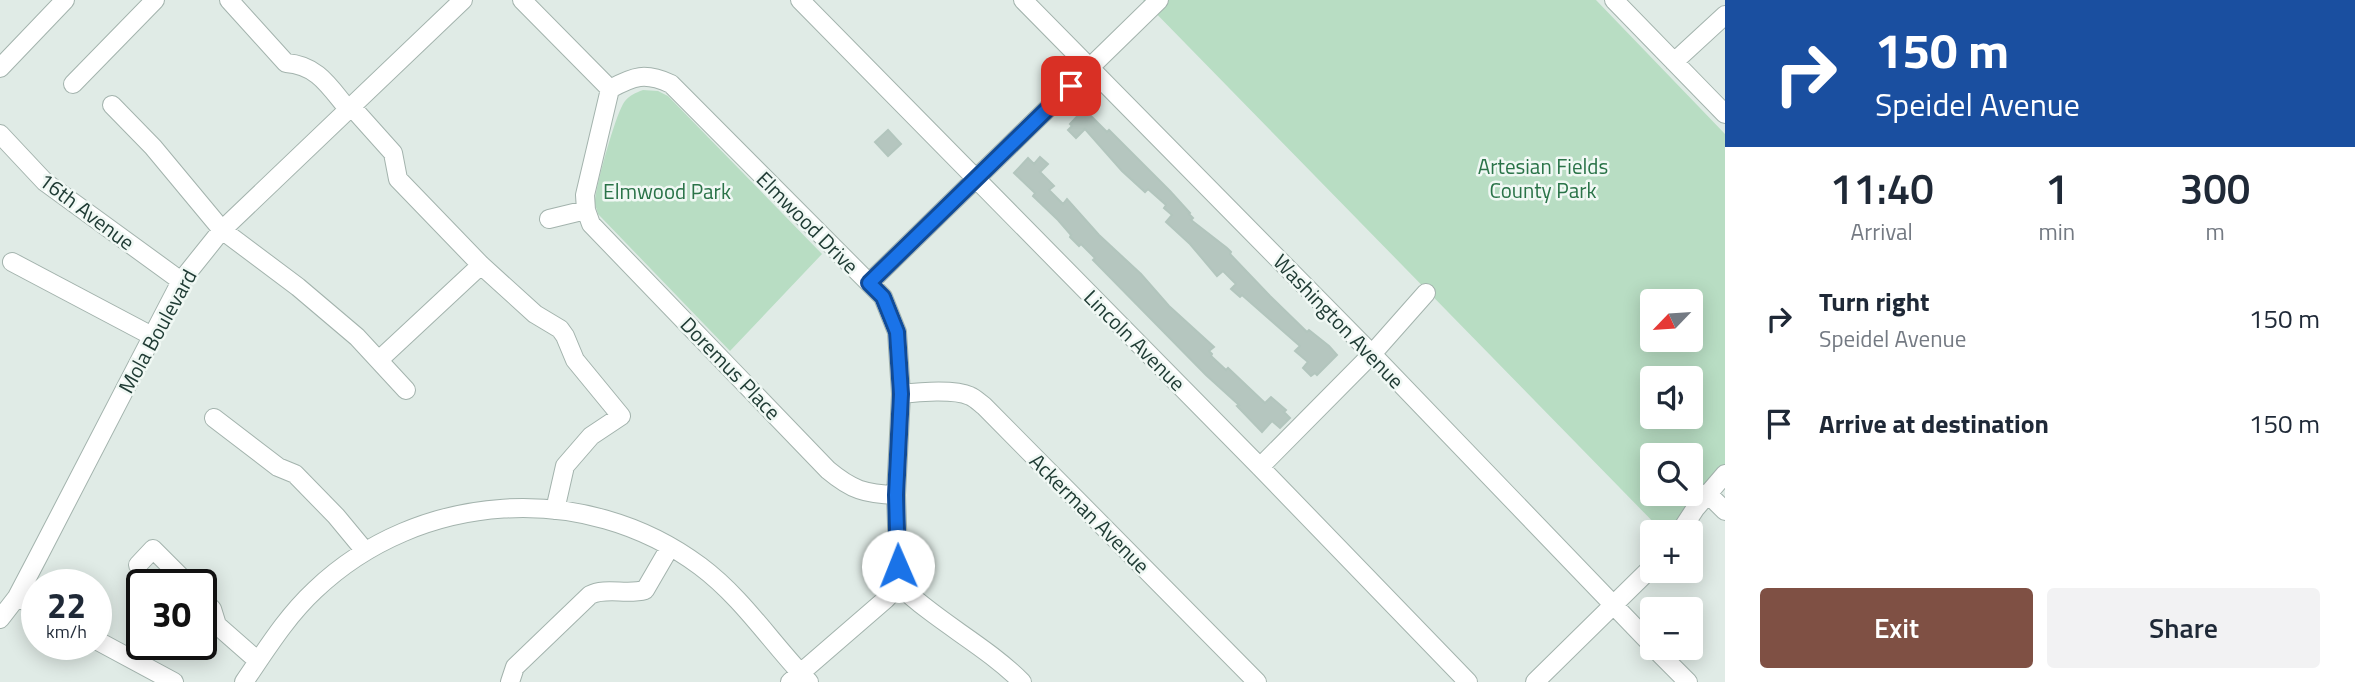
<!DOCTYPE html>
<meta charset="utf-8">
<style>
body{margin:0;font-family:"Titillium Web",sans-serif;background:#f2f2f3;color:#1f2937;height:100vh;display:flex;flex-direction:column;font-size:26px;white-space:nowrap}
*{box-sizing:border-box;margin:0}
p{font-size:23px;color:#747a83}
.icon{flex:none;width:38px;height:38px;fill:none;stroke:currentColor;stroke-width:2;stroke-linecap:round;stroke-linejoin:round}
.map{position:relative;flex:1;overflow:hidden}
.panel{display:flex;flex-direction:column;background:#fff;width:630px}
.panel>*{flex:none}
.guide{background:#1a4fa0;color:#fff;overflow:hidden}
.needle{width:46px;rotate:245deg}
.fabs{position:absolute;left:1640px;top:289px;display:grid;gap:14px}
.fabs a{display:grid;place-items:center;width:63px;height:63px;border-radius:7px;background:#fff;box-shadow:0 4px 18px #0003;font-size:35px}
.speed{position:absolute;left:21px;top:569px;display:flex;gap:14px;font-size:35px;font-weight:700;text-align:center}
.speed>*{display:grid;place-content:center;width:91px;height:91px;border-radius:50%;background:#fff;box-shadow:0 4px 18px #0003;line-height:1}
.speed small{font-size:18px;font-weight:400}
.speed .limit{border:4px solid #111;border-radius:10px;background:#fff;color:#111}
.pin{position:absolute;display:grid;place-items:center;width:60px;height:60px;color:#fff;margin:-30px;border-radius:14px;box-shadow:0 4px 10px #0006}
.me{position:absolute;width:77px;margin:-38px;rotate:359deg;stroke-linejoin:round;filter:drop-shadow(0 0 5px #0008)}
.turn{display:flex;align-items:center;gap:24px;height:147px;padding:0 35px;font-size:32px}
.turn .icon{width:91px;height:91px;stroke-width:2.5}
.turn b{display:block;font-size:49px;line-height:60px}
.eta{display:flex;justify-content:space-evenly;align-items:center;height:119px;text-align:center}
.eta b{font-size:42px;font-weight:600;line-height:49px}
.primary-button{display:flex;gap:14px;margin-top:auto;padding:14px 35px}
.primary-button a{flex:1;height:80px;border-radius:7px;background:#7f5044;color:#fff;font-size:28px;font-weight:600;line-height:80px;text-align:center}
.primary-button a+a{background:#f2f2f3;color:#1f2937}
ul{padding:0;list-style:none}
li{display:flex;align-items:center;gap:21px;height:105px;padding:0 35px}
li div{flex:1}
li b{display:block;font-size:26px}
li em{font-style:normal}
main{display:flex;flex:1;min-height:0}
.map>svg:first-child{display:block}
.green{fill:#b8ddc3;fill-rule:evenodd}
.building{fill:#b5c6bf;stroke:#b2c5bd;stroke-width:2}
.lines{fill:none;stroke-linecap:round;stroke-linejoin:round}
.minor-casing{stroke:#a3b3ad;stroke-width:20}
.minor{stroke:#fff;stroke-width:18}
.route-casing{stroke:#114b97;stroke-width:18}
.route{stroke:#1a73e8;stroke-width:12}
.labels{text-anchor:middle;dominant-baseline:central;stroke-width:5;stroke-linejoin:round;paint-order:stroke}
.park-label{font-size:21px;fill:#2a7348;stroke:#f0f8f4}
.street-label{font-size:21px;fill:#203c35;stroke:#f0f8f4}
</style>
<main>
<div class="map">
<svg width="1725" height="682" viewBox="0 0 1725 682">
<rect width="100%" height="100%" fill="#e0ebe6"/>
<path class="green" d="M1143,0H1596L1725,134V487L1682,532H1663ZM1652,301H1690V340H1652ZM1652,378H1690V416H1652ZM1652,455H1690V494H1652Z
M643,90L658,91L668,96L822,254L730,351L598,214C598,213 595,205 595,203C595,189 616,112 625,101C630,95 635,93 643,90Z"/>
<path class="building" d="M1084,109L1107,132L1109,130L1170,191L1190,213L1189,214L1193,218L1191,220L1227,248L1231,252L1230,254L1270,296L1307,332L1309,330L1329,346L1337,355L1317,375L1315,373L1311,376L1303,368L1308,362L1295,351L1300,346L1242,295L1240,297L1231,289L1236,284L1223,271L1217,276L1190,244L1166,222L1172,215L1164,208L1166,205L1148,189L1145,192L1122,171L1085,129L1076,138L1068,130L1072,126L1070,124Z
M888,130L901,144L888,156L875,142Z
M1040,157L1048,164L1040,172L1054,186L1049,190L1063,204L1067,199L1099,235L1141,274L1169,306L1214,347L1209,351L1212,354L1211,356L1226,370L1228,368L1265,403L1271,397L1286,410L1284,412L1290,418L1280,428L1272,421L1262,432L1237,406L1239,405L1206,375L1093,260L1095,258L1081,244L1079,246L1070,237L1071,235L1058,220L1033,196L1035,193L1014,173L1028,158L1034,164Z"/>
<g class="lines">
<defs>
<path id="minor" d="M229,0L286,63C317,65 329,86 347,108
M522,0L610,89C634,76 645,72 671,84L883,297L897,332L901,394L896,495L899,585C937,622 985,645 1022,682
M800,0L1260,467L1468,682
M1023,0L1372,354L1652,645
M1614,0L1725,114
M1674,62L1725,15
M0,68L65,0
M73,84L155,0
M610,89L585,195L586,210L591,224L828,470C852,490 865,494 896,495
M112,105L153,147L222,230L298,287L357,337L406,390
M350,105L393,153L398,179L481,265L535,314L560,329L565,336L575,360L621,416L591,436L565,466L555,510
M0,134L45,182L181,281
M549,219L586,210
M12,262L152,336
M869,283L1159,0
M379,360L481,265
M901,394C918,392 955,389 970,396C975,398 980,403 984,406L1257,682
M214,418L278,467L295,474L336,516L365,551
M1260,467L1372,354L1426,293
M1707,493L1725,511
M1680,532L1695,509L1725,474
M138,565L153,549L188,584
M17,597L37,607
M201,598L212,609L217,625L258,661
M0,619L17,597L39,555L181,281L221,231L463,0
M96,640L174,682
M1654,648L1688,682
M244,682C266,650 286,617 315,590C419,491 585,480 700,566C743,598 772,644 809,682
M510,682L515,667L590,595C605,587 627,595 645,590L670,547
M790,682L886,599L899,585
M1535,682L1652,567"/>
</defs>
<use href="#minor" class="minor-casing"/>
<use href="#minor" class="minor"/>
</g>
<g class="lines">
<defs>
<path id="route" d="M898,566L896,495L901,394L897,332L883,297L869,283L1071,86"/>
</defs>
<use href="#route" class="route-casing"/>
<use href="#route" class="route"/>
</g>
<g class="labels">
<g class="park-label">
<text x="1543" y="166">Artesian Fields<tspan x="1543" dy="24">County Park</tspan></text>
<text x="667" y="191">Elmwood Park</text>
</g>
<g class="street-label">
<text transform="translate(87 211) rotate(37)">16th Avenue</text>
<text transform="translate(808 222) rotate(45)">Elmwood Drive</text>
<text transform="translate(1339 321) rotate(46)">Washington Avenue</text>
<text transform="translate(157 331) rotate(-61)">Mola Boulevard</text>
<text transform="translate(1135 340) rotate(45)">Lincoln Avenue</text>
<text transform="translate(731 368) rotate(46)">Doremus Place</text>
<text transform="translate(1090 513) rotate(45)">Ackerman Avenue</text>
</g>
</g>
</svg>
<div class="fabs">
<a><svg class="needle" viewBox="-14 -14 28 28"><path d="M0-13l5 13h-10z" fill="#e53935"/><path d="M0 13l5-13h-10z" fill="#747a83"/></svg></a>
<a><svg class="icon" aria-label="sound" viewBox="0 0 24 24"><path d="M4 9h4l5-4v14l-5-4H4zM17 9q2 3 0 6"/></svg></a>
<a><svg class="icon" aria-label="search" viewBox="0 0 24 24"><circle cx="10" cy="10" r="6"/><path d="M15 15l6 6"/></svg></a>
<a>+</a>
<a>−</a>
</div>
<div class="speed"><div>22<small>km/h</small></div><div class="limit">30</div></div>
<div class="pin" style="left:1071px;top:86px;background:#d93025"><svg class="icon" aria-label="arrive" viewBox="0 0 24 24"><path d="M6 21V4h12l-3 4 3 4H6"/></svg></div>
<svg class="me" style="left:898px;top:566px" viewBox="-20 -20 40 40"><circle r="19" fill="#fff"/><path d="M0-13L10 11 0 6-10 11z" fill="#1a73e8"/></svg>
</div>
<section class="panel">
<div class="guide">
<div class="turn"><svg class="icon" aria-label="right" viewBox="0 0 24 24"><path d="M7 20v-9h11M14 6l5 5-5 5"/></svg><div><b>150 m</b>Speidel Avenue</div></div>
</div>
<div class="eta">
<div><b>11:40</b><p>Arrival</p></div>
<div><b>1</b><p>min</p></div>
<div><b>300</b><p>m</p></div>
</div>
<ul>
<li><svg class="icon" aria-label="right" viewBox="0 0 24 24"><path d="M7 20v-9h11M14 6l5 5-5 5"/></svg><div><b>Turn right</b><p>Speidel Avenue</p></div><em>150 m</em></li>
<li><svg class="icon" aria-label="arrive" viewBox="0 0 24 24"><path d="M6 21V4h12l-3 4 3 4H6"/></svg><div><b>Arrive at destination</b></div><em>150 m</em></li>
</ul>
<div class="primary-button"><a>Exit</a><a>Share</a></div>
</section>
</main>
